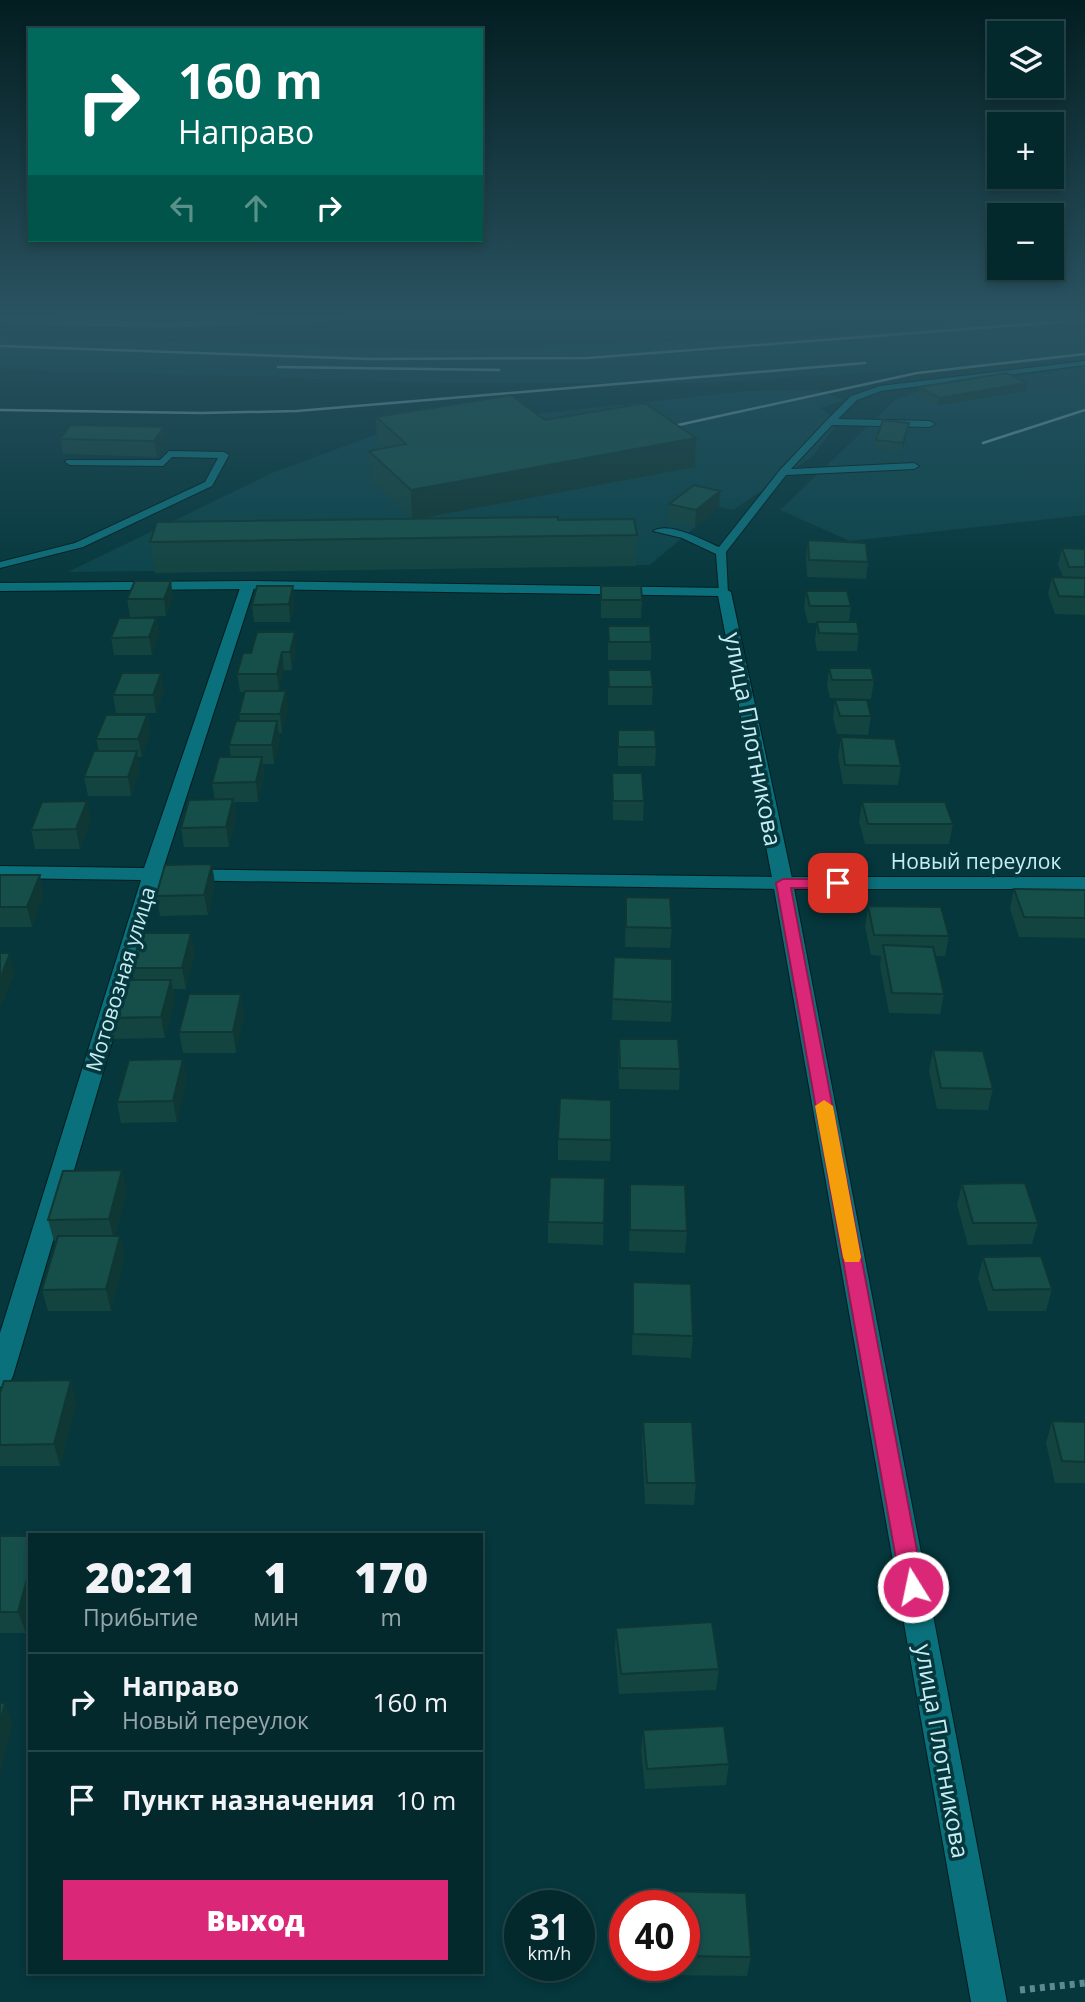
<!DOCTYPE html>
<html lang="ru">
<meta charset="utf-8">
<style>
body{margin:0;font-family:"Open Sans",sans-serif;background:#0d3135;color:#f1f3f6;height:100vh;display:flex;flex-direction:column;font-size:26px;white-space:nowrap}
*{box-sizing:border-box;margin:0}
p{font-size:23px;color:#97a6aa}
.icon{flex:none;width:38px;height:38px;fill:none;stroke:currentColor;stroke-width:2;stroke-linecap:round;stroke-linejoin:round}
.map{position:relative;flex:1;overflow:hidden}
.sheet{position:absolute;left:28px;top:1533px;width:455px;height:441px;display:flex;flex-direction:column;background:#04292d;border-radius:0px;box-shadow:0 4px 10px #0003,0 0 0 2px #254549}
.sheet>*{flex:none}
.top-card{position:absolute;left:28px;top:28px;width:455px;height:214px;border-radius:0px;box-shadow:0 4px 10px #0003,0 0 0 2px #254549;background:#00695c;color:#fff;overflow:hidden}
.controls{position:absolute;left:987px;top:21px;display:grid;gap:14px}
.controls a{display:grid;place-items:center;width:77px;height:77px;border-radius:0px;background:#04292d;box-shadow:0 4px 10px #0003,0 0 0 2px #254549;font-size:35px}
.speed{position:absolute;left:504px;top:1890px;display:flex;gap:14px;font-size:35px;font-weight:700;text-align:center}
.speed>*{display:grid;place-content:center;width:91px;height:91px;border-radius:50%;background:#04292d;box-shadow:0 4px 10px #0003,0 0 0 2px #254549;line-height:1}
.speed small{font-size:18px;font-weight:400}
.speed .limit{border:10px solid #d22;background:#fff;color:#111}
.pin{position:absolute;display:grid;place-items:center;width:60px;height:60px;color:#fff;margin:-30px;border-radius:14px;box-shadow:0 4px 10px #0006}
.me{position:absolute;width:77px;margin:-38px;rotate:350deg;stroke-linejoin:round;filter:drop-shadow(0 0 5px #0008)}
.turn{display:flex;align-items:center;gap:24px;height:147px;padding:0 35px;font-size:32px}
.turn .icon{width:91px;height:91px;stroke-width:2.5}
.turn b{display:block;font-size:49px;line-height:60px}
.lanes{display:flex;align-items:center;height:66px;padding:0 35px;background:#0003;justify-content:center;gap:35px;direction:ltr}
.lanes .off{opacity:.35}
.eta{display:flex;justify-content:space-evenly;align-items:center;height:119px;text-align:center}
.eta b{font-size:42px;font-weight:800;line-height:49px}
.cta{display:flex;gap:14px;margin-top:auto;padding:14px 35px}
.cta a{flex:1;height:80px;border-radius:0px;background:#db2777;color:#fff;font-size:28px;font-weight:800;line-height:80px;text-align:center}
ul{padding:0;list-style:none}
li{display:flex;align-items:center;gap:21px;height:98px;padding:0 35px;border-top:2px solid #254549}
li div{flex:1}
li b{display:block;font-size:26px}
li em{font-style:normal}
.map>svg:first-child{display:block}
.built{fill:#0b444b}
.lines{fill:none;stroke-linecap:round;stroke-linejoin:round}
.service-casing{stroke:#021c1f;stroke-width:2}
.minor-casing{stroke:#021c1f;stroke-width:2}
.tertiary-casing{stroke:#021c1f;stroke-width:2}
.path{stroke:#5d8a8f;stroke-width:7;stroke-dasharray:5 5;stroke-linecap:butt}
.service{fill:#0a707b;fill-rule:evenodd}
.minor{fill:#0a707b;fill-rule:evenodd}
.tertiary{fill:#0a707b;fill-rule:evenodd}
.rail{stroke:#719da2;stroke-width:2.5}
.wall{fill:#134440}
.shaded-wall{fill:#0f3734}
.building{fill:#164f4a;stroke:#0f3734;stroke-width:2}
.route{fill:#db2777;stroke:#8e194d;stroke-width:2}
.slow{fill:#f59e0b}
.labels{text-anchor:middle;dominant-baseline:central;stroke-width:7;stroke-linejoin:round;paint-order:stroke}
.street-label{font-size:21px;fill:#c6edf3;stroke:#05373c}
.near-street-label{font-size:24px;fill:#c6edf3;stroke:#05373c}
</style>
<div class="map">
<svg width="1085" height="2002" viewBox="0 0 1085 2002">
<rect width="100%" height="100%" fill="#05373c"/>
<path class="built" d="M57,316H277L154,322Z
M1061,316H1085V359L707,383H443L0,369V337L445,350L786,338Z
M1085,366V515L850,541L780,510L896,399L917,392Z
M818,390L844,400L820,408L839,421L812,457L733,510L719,507L650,565L68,572L272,473L388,430L747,391Z"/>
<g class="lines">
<defs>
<path id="service" d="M1085,361V365L881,391L857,400L838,419L930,421L935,424L930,427L832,425L791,469L914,463L919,466L914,469L786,475L726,552L728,594L719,592L716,554L682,538L653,531C669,521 703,540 719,547L780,470L827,420L851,396L880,386Z
M169,451L224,452L229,455L212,486L83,547L0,568V562L75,543L205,482L218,458L172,457L163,466L70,465L65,462L67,460H160Z"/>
<path id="minor" d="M0,316L168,322L290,316H370L365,319L168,328L66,326L0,321Z
M248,581L255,585L163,869L783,877H1085V889H783L160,880L13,1376L9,1384L0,1387V1333L141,880L0,878V866L144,868L241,585Z"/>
<path id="tertiary" d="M248,581L724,588L731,592L793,883L1007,2002H971L773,883L718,596L248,589L0,591V583Z"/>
</defs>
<use href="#service" class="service-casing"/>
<use href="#minor" class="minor-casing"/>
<use href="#tertiary" class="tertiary-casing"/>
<path class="path" d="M1020,1990L1085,1983"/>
<use href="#service" class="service"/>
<use href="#minor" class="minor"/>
<use href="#tertiary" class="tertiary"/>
<path class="rail" d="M0,346L370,359L587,358L1085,320
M278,367L499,370
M0,410L202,413L297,411L865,363
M660,429L917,373L1085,354
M983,443L1085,410"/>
</g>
<path class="wall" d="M579,316H628L580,318Z
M919,387L1026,391L937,405L917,394Z
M376,417L545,420L695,467L420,519L558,520L637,535L636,566L155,573L150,542L411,519L371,480L369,451L381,449L377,445Z
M909,423L908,430L902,451L875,448L876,440Z
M71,425L166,442L157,457L63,454L60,439Z
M669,504L719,507L695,527L668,521Z
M808,540L868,562L866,579L807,577L806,557Z
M1062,548L1085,549V615L1055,614L1048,594L1052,577H1063L1058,565Z
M601,586L642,600L641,618H601Z
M806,591L851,606L849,622L859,634L857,651H817L815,640L817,623H808L804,608Z
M173,598L166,616L130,617L127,599Z
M295,603L290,622H254L252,605Z
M156,618L159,635L152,655H114L111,638Z
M608,626L651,642V660H608Z
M296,649L292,670H284L279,691H286L288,710L282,733H279L280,739L274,764H263L264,776L258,802H234L236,819L229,847H184L181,828L215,800L212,783L231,757L229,745L240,721L239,714L245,692H240L237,674L243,653Z
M829,668L874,680L871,699L830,698L827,686Z
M608,670L653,687L652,705H608Z
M161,673L164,691L156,713H116L113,695Z
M835,700L871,716L868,735L837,734L833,718Z
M147,715L150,733L142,757H138L140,770L131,796H88L84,777L99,751L96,739Z
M618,730L656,747L655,766H618Z
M841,737L901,766L898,785L843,784L838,756Z
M612,773L644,801L643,821L613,820Z
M87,801L91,821L80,849H35L31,830Z
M862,802L953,824L949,844H865L859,822Z
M0,875L44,895L32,927H0Z
M215,884L208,915L160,916L156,896Z
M1014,889L1085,890V938L1019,937L1010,909Z
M626,897L672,928L670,948L625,947Z
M868,906L949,936L945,956H935L944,994L940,1014L889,1013L880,966L881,956L871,955L865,927Z
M191,933L195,953L186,989H173L175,1000L165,1038L113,1039L108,1018L134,980L131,968Z
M614,957L672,1002L671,1022L612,1020Z
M241,994L244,1015L236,1053H183L179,1032Z
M619,1039L680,1069L679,1090L619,1089L618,1059Z
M933,1050L993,1089L988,1110L937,1109L929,1071Z
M187,1080L177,1122L121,1123L117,1102Z
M558,1139L611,1140L610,1161L558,1160Z
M605,1178L603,1245L548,1243V1222Z
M630,1184L687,1231L685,1253L629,1251Z
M962,1184L1038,1223L1032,1244L968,1245L957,1205Z
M127,1191L115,1236H120L125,1257L111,1311H48L42,1290L57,1241H54L48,1220Z
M983,1257L1052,1289L1046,1311H988L978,1278Z
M633,1282L693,1336L691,1358L632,1355Z
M0,1393L77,1402L60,1466H0Z
M1052,1421L1085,1422V1483H1055L1046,1443Z
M643,1422L696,1483L694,1505L645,1504L642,1443Z
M0,1536H30V1618L26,1633H0Z
M616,1628L719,1669L716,1690L619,1694L615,1649Z
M643,1730L729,1764L726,1785L645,1789L641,1750Z
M661,1891L746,1893L751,1957L747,1976L661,1975V1965H684V1906H659Z"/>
<path class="shaded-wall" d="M1027,383L1026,391L937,405L939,398Z
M909,423L908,430L902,451L903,443Z
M164,427L166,442L157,457L154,441Z
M696,438L695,467L412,520L411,490Z
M720,491L719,507L695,527L696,510Z
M171,581L173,598L166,616L164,599Z
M293,586L295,603L290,622L289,604Z
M156,618L159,635L152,655L149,637Z
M295,632L296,649L292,670L290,652Z
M282,652L284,670L279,692L277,674Z
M161,673L164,691L156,713L153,695Z
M286,691L288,710L282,733L280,714Z
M147,715L150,733L142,757L138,739Z
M277,721L280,739L274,764L272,745Z
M137,751L140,770L131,796L128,777Z
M262,757L264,776L258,802L256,782Z
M233,799L236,819L229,847L226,827Z
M87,801L91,821L80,849L76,829Z
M212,864L215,884L208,915L204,895Z
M40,875L44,895L32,927L27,907Z
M191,933L195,953L186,989L182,968Z
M10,953L15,973L1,1009L0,1004V979Z
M171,980L175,1000L165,1038L161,1017Z
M241,994L244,1015L236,1053L233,1032Z
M183,1059L187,1080L177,1122L173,1101Z
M122,1170L127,1191L114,1241L109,1219Z
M120,1236L125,1257L111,1311L106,1289Z
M71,1380L77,1402L60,1466L54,1444Z
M30,1568V1618L26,1633L18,1612Z
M5,1703L13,1723L0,1777V1723Z"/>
<path class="building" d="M1006,373L1027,383L939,398L919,387Z
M511,395L545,420L645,403L696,438L411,490L369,451L406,444L376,417Z
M883,420L909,423L903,443L876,440Z
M71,425L164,427L154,441L60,439Z
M694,485L720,491L696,510L669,504Z
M558,517V520L634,519L637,535L150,542L157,522Z
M808,540L866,543L868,562L809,560Z
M1062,548L1085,549V567H1069Z
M1052,577L1085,578V597L1059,596Z
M135,581H171L164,599H127Z
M257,586H293L289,604L252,605Z
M601,586H641L642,600H601Z
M806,591H847L851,606H810Z
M119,618H156L149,637L111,638Z
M817,622H857L859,634L819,633Z
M608,626H650L651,642H609Z
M257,632H295L290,652H282L277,674H237L243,653H251Z
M829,668H871L874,680H832Z
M608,670H651L653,687H609Z
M122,673H161L153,695H113Z
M245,691H286L280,714H239Z
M835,700H867L871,716H840Z
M106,715H147L138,739H96Z
M236,721H277L272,745H229Z
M618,730H655L656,747H618Z
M841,737L895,739L901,766L845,765Z
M94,751H137L128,777H84Z
M219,757H262L256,782L212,783Z
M612,773H642L644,801H613Z
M233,799L226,827L181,828L189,800Z
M87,801L76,829L31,830L42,802Z
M862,802H945L953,824H868Z
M212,864L204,895L156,896L165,865Z
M0,875H40L27,907H0Z
M1014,889L1085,890V918L1024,917Z
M626,897L670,898L672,928L626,927Z
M868,906L941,907L949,936L874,935Z
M142,933H191L182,968H131Z
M883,945L933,947L944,994L892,993Z
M0,953H10L0,979Z
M614,957L672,959V1002L612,999Z
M120,980H171L161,1017L108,1018Z
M189,994H241L233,1032H179Z
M619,1039H678L680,1069L620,1068Z
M933,1050L983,1051L993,1089L941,1088Z
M183,1059L173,1101L117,1102L129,1060Z
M560,1098L611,1100V1140L558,1139Z
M122,1170L109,1219L48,1220L63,1171Z
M550,1177L605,1178L604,1223L548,1222Z
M1025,1183L1038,1223H973L962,1184Z
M630,1184L685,1185L687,1231L630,1230Z
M58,1236H120L106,1289L42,1290Z
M1041,1256L1052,1289L993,1290L983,1257Z
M633,1282L691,1284L693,1336L633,1334Z
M71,1380L54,1444L0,1445V1393L4,1381Z
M1052,1421L1085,1422V1462L1062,1461Z
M643,1422H692L696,1483H647Z
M0,1536H30V1568L18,1612H0Z
M712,1622L719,1669L621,1674L616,1628Z
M0,1703H5L0,1723Z
M724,1726L729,1764L647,1769L643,1730Z
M661,1891L746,1893L751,1957L684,1956V1906H661Z"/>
<linearGradient id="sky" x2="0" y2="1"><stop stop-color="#031e21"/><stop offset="0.53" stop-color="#2a5361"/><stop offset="1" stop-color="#2a5361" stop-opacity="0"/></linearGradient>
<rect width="1085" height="597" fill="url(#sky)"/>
<path class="route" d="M783,879H838L845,883L838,888H791L924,1587L921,1594L913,1597L905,1594L901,1587L776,883Z"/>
<path class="slow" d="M824,1100L833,1106L861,1257L859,1262H845L843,1257L815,1106Z"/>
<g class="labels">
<g class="street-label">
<text x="976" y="861">Новый переулок</text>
<text transform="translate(120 979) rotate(-73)">Мотовозная улица</text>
</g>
<g class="near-street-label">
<text transform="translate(754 739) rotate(79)">улица Плотникова</text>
<text transform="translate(943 1751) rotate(80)">улица Плотникова</text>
</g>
</g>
</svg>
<div class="controls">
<a><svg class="icon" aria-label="layers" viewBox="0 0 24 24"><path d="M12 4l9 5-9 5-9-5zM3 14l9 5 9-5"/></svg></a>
<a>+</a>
<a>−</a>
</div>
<div class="speed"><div>31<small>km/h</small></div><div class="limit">40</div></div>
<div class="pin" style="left:838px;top:883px;background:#d93025"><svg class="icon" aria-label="arrive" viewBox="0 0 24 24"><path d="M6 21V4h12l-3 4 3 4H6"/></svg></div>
<svg class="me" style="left:913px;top:1587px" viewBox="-20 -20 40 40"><circle r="17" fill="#db2777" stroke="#fff" stroke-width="3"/><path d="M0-11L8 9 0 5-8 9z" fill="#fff"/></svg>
<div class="top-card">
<div class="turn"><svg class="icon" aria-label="right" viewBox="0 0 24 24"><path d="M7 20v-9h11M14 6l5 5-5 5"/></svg><div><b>160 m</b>Направо</div></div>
<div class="lanes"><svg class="icon off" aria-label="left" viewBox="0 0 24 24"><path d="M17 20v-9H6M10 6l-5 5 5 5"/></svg><svg class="icon off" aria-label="ahead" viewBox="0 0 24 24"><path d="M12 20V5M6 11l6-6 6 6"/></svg><svg class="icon" aria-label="right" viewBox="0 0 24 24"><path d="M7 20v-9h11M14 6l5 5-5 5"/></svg></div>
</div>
<section class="sheet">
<div class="eta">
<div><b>20:21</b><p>Прибытие</p></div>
<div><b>1</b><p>мин</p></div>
<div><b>170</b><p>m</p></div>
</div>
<ul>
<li><svg class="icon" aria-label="right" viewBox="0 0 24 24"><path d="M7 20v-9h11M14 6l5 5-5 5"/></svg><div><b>Направо</b><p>Новый переулок</p></div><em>160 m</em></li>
<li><svg class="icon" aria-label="arrive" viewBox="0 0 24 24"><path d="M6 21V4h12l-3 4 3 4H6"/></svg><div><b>Пункт назначения</b></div><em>10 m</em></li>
</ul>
<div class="cta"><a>Выход</a></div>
</section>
</div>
